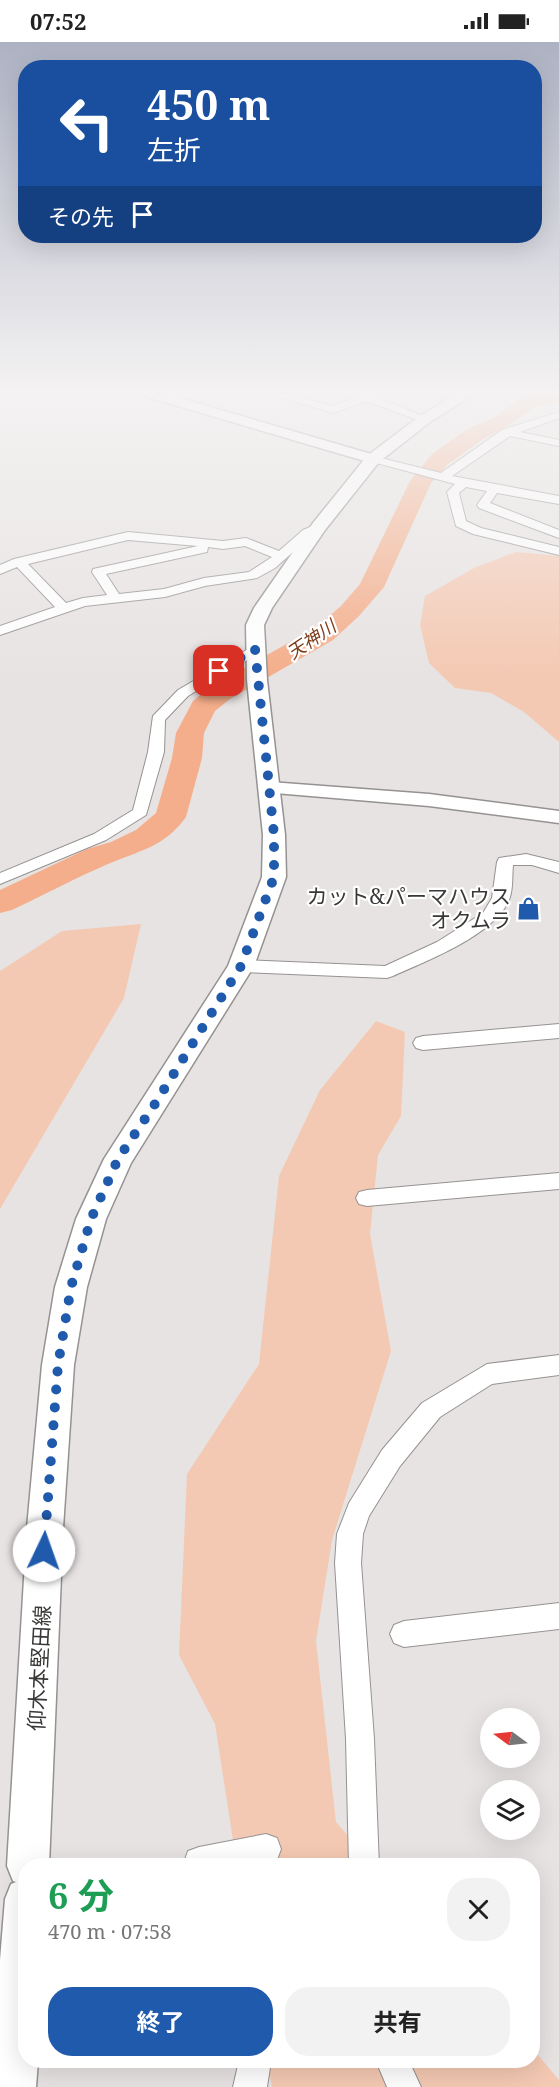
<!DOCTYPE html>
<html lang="ja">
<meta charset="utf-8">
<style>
body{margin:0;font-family:"Noto Serif","Noto Sans JP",serif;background:#f2f2f2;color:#222;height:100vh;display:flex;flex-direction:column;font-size:22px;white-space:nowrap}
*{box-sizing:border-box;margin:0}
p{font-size:20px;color:#767676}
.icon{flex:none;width:33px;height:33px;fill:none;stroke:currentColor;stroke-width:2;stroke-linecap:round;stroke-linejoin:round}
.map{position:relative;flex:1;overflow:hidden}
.drawer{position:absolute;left:18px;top:1816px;width:522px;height:210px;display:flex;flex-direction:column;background:#fff;border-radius:24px;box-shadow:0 6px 24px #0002}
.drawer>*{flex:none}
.guide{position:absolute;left:18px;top:18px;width:524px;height:183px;border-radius:24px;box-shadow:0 6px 24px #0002;background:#1a4fa0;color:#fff;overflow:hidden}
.needle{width:39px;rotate:285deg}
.tools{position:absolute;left:480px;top:1666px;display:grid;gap:12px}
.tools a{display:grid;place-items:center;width:60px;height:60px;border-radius:50%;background:#fff;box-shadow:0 6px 24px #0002;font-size:30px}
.pin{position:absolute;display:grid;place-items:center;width:51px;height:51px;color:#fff;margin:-26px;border-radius:12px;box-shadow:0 3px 9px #0006}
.me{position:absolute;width:66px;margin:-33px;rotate:3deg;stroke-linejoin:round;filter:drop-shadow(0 0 4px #0008)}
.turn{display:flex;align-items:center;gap:21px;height:126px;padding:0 30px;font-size:27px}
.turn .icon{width:78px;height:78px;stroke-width:2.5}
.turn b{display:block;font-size:42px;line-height:51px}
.then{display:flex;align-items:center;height:57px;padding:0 30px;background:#0003;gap:12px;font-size:22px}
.round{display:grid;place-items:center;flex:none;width:63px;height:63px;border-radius:24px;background:#f2f2f2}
.overview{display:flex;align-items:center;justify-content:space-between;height:102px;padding:0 30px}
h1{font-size:36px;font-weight:700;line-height:45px;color:#1e9e55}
.button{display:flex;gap:12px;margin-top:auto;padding:12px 30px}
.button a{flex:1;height:69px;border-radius:24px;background:#205aac;color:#fff;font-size:24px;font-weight:700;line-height:69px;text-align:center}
.button a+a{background:#f2f2f2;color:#222}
.status{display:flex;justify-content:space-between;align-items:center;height:42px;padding:0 30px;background:#fff;direction:ltr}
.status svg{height:16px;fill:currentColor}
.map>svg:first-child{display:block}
.green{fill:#f4c9b3}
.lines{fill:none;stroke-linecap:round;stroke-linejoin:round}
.river{fill:#f4ae8b;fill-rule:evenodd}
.minor-casing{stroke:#959291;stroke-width:2}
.tertiary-casing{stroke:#959291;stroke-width:3}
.secondary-casing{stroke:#959291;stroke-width:3}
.minor{fill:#fff;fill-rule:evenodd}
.tertiary{fill:#fff;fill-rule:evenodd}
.secondary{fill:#fff;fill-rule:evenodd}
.route{stroke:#205aac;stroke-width:10;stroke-dasharray:0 18}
.labels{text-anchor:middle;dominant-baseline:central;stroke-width:4.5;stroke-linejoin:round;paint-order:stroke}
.far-water-label{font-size:18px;font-style:italic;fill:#7b3c17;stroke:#fff}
.poi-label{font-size:21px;fill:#393837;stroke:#fff;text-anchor:end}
.street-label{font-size:21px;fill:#393837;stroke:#fff}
</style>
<div class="status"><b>07:52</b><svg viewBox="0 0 49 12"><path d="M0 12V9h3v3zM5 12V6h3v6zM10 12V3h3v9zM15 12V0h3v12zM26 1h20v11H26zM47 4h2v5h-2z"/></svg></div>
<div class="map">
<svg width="559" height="2045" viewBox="0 0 559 2045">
<rect width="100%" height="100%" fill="#e7e3e2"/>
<path class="green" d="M516,510L559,514V700L524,670L491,651L455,646L429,621L420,583L425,554L474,526Z
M141,882L124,956L0,1167V929L62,889Z
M376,979L405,990L401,1074L378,1113L370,1192L391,1309L332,1498L316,1599L336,1780L374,1824H237L215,1682L179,1613L187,1432L259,1322L279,1134L320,1048Z
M533,2007L559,2038V2045H272L267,2019H532Z"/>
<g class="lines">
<path class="river" d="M559,348V360L533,366L506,385L485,396L448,422L431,441L384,545L359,574L333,598L230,657L215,669L204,691L202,716L186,775C165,805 138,809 108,822C75,836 44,853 12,868L0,871V848L87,807L111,800L136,788L156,771L172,716L176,691L193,659L210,645L315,586L341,564L360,542L410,439L432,412L469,386L492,377L519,357Z"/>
<defs>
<path id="minor" d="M179,348H193L166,359L161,356Z
M257,348H272L332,364L357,355V351L389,348L376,355L430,377L429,379H421L366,359L333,371Z
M559,370V376L520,390L559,398V404L510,394L452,434L559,454V462L497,451L490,461L559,488V496L479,466L477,463L487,449L466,445L459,451L466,479L481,486L559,505V513L473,492L456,484L447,450L455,442L369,419L367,417L373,414L441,431L502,388Z
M319,481L325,485L311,494L275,526L257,536L205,544L165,555L85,564L0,593V584L55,565L17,525L0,532V523L14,517L128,490L223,499L246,496L279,509L303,488ZM128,498L198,504L93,527L92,530L107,553L83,556L66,561L28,522ZM245,504L272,515L249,530L204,536L164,547L119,552L106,532L207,510L208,505L223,507Z
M255,603L262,607L260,610L188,654L165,678L164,710L146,773L106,798L0,842V831L94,792L133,768L148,710L153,674L178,648Z
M526,812L559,820V831L532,823H513C512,833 513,846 510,855C498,892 426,919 393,934L387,936L241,930L235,928L232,924L235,920L241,918L385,924L437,900L483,871L492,856L497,820L499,816Z
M559,982V996L423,1008L416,1006L413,1001L416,996L423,994Z
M559,1131V1147L367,1164L359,1162L356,1156L359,1150L367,1148Z
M559,1313V1333L492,1342L440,1375L400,1424L369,1474L363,1492L361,1521L374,1697L379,1824H349L346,1697L335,1521L337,1492L349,1461L382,1408L422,1361L487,1322Z
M559,1561V1587L404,1605L394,1601L390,1592L394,1583L404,1579Z
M266,1792L277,1796L281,1807L277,1818L266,1822L186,1824L184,1820L188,1809L199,1805Z
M239,2019H271L267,2045H233Z
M376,2019H409L421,2045H387Z"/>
<path id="tertiary" d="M133,348H152L378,414L380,417L378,420H368L134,351Z
M270,740L429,752L559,769V781L429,764L263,750L260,746L263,742Z"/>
<path id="secondary" d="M464,348H481L430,380L379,420L325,488L272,566L264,583L267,638L285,793L286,835L254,924L131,1121L106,1177L87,1245L74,1323L63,1486L49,1824H26V2019H38L36,2045H0V1918L5,1857L11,1842L16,1840L13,1839L7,1824L27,1486L42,1323L55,1245L76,1177L104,1117L228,924L262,835L263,793L247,638L246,583L254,566L313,481L367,414L420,374Z"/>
</defs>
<use href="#minor" class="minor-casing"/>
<use href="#tertiary" class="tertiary-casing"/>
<use href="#secondary" class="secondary-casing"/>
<use href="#minor" class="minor"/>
<use href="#tertiary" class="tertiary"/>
<use href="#secondary" class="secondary"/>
</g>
<linearGradient id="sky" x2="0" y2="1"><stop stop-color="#adb2c3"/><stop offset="0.55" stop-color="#f4f2f2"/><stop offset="1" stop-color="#f4f2f2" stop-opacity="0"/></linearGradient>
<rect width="559" height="634" fill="url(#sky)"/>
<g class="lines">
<path class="route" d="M44,1509L58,1323L71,1245L91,1177L118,1117L153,1065L241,924L274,835V793L255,607L219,629"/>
</g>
<defs>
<symbol id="shop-bare" viewBox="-9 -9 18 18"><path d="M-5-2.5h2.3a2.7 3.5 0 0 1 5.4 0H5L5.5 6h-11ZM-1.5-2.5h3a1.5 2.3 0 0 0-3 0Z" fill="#205aac" stroke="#fff" stroke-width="2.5" paint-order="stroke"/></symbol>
</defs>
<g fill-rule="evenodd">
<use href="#shop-bare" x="512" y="850" width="33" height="33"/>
</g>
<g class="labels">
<g class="far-water-label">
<text transform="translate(311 597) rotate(-34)">天神川</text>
</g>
<g class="poi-label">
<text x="511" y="854">カット&amp;パーマハウス<tspan x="511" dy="24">オクムラ</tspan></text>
</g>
<g class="street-label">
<text transform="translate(39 1626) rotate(-87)">仰木本堅田線</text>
</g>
</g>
</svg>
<div class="tools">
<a><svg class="needle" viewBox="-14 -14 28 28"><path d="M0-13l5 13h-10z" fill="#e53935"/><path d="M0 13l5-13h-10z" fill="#767676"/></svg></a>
<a><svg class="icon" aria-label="layers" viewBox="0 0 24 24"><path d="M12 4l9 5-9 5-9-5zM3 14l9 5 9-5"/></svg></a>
</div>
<div class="pin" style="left:219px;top:629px;background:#d93025"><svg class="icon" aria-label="arrive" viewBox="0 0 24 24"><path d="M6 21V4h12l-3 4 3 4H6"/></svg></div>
<svg class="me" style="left:44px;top:1509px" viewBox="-20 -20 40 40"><circle r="19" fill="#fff"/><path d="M0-13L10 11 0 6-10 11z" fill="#205aac"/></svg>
<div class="guide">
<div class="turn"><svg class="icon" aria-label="left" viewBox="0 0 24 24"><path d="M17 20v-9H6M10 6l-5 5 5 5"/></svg><div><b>450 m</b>左折</div></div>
<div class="then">その先<svg class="icon" aria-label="arrive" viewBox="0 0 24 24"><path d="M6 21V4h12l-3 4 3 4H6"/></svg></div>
</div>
<section class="drawer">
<div class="overview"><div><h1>6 分</h1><p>470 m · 07:58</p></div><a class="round"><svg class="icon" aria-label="close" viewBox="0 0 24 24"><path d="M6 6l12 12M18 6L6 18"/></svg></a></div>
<div class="button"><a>終了</a><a>共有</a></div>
</section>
</div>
